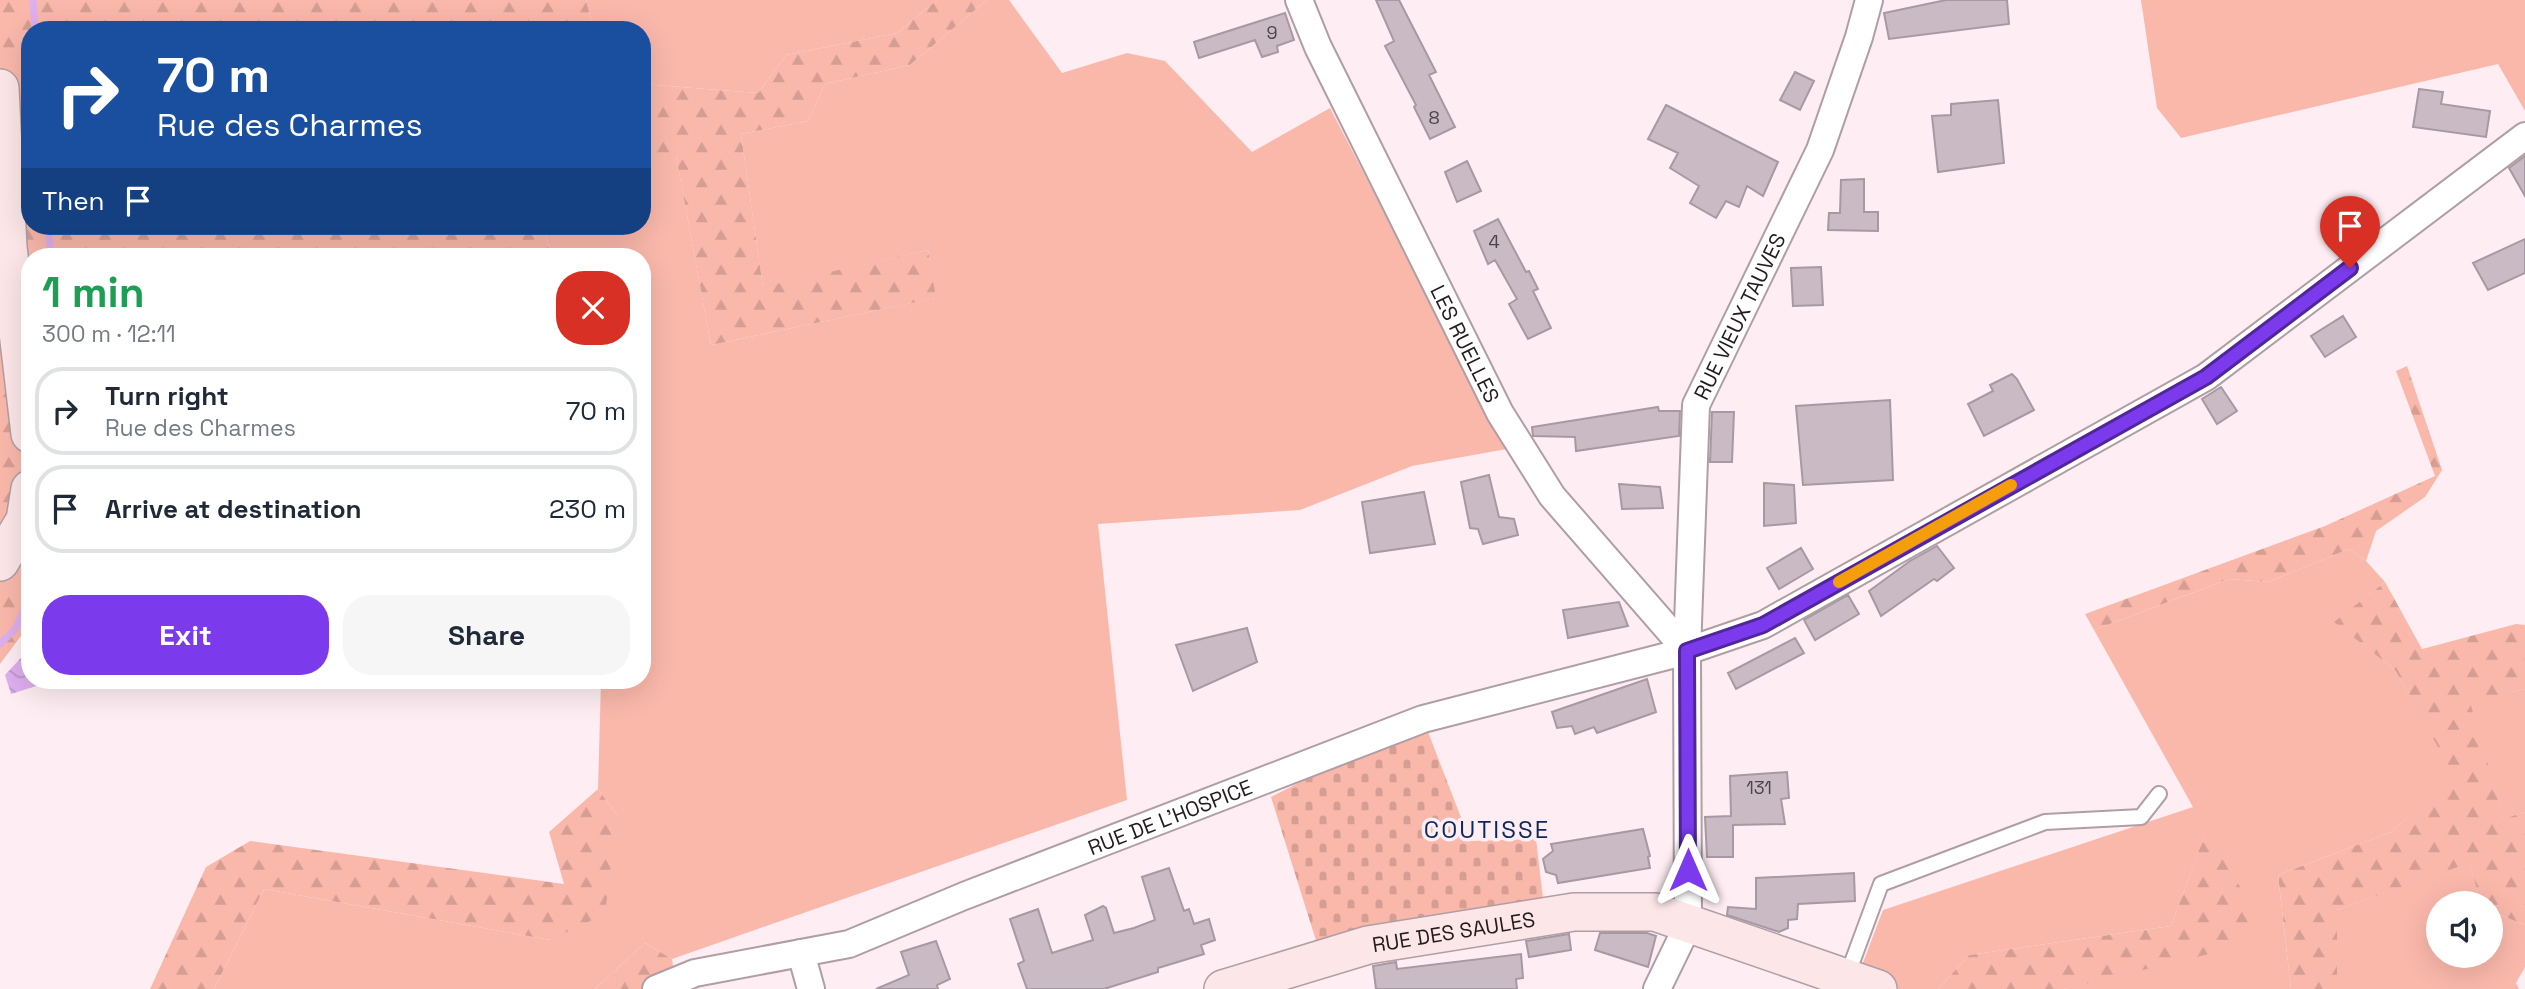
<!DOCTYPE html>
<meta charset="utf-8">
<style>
body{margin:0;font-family:"Space Grotesk",sans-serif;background:#f6f6f7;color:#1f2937;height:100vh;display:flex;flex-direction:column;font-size:26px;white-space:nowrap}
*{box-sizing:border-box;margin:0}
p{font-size:23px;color:#747a83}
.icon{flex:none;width:38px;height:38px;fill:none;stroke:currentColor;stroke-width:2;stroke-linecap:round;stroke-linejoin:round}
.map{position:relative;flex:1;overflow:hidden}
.details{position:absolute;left:21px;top:248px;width:630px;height:441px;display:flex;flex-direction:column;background:#fff;border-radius:28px;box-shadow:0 7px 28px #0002}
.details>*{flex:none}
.top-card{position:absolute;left:21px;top:21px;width:630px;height:214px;border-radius:28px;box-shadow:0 7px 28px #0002;background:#1a4fa0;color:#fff;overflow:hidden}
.controls{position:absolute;left:2426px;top:891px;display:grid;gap:14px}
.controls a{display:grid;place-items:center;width:77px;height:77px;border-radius:50%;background:#fff;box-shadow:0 7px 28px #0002;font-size:35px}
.pin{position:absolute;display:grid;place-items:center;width:60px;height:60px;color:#fff;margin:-72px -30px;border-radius:50% 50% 50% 0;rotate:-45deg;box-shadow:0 0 7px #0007}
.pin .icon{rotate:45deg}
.me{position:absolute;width:77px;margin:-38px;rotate:0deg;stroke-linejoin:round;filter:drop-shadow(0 0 5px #0008)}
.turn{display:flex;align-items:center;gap:24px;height:147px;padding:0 21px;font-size:32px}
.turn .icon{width:91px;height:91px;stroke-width:2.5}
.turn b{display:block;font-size:49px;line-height:60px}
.then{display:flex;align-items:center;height:66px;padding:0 21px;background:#0003;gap:14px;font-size:26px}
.round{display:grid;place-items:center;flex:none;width:74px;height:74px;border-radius:28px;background:#f6f6f7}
.head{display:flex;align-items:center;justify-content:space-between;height:119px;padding:0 21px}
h1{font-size:42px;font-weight:700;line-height:52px;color:#1e9e55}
.action{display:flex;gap:14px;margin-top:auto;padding:14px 21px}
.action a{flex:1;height:80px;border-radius:28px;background:#7c3aed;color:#fff;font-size:28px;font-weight:700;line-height:80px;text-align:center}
.action a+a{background:#f6f6f7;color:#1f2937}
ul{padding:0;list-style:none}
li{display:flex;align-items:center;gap:21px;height:88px;margin:0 14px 10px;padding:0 7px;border:4px solid #e0e1e3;border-radius:28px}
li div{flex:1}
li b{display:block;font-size:26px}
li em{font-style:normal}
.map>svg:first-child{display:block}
.green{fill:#fab8ab}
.forest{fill:url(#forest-firs)}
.cemetery{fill:url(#cemetery-stones)}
.water{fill:url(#water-waves)}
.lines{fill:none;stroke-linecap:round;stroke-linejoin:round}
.stream{stroke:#deafee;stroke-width:7}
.building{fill:#c9bac4;stroke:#a799a3;stroke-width:2}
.lane-casing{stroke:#af9ea4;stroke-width:18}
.street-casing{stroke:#af9ea4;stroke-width:30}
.secondary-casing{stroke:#af9ea4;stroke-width:40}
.lane{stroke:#fff;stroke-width:14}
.street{stroke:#fff;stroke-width:26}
.secondary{stroke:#fce6e8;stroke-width:37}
.route-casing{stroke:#51269a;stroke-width:18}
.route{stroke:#7c3aed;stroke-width:12}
.slow{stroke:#f59e0b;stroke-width:12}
.labels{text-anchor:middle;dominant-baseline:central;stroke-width:7;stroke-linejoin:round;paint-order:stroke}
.number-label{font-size:18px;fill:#4c4448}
.street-label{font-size:21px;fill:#231c1f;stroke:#feeef3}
.quarter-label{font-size:24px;letter-spacing:2px;fill:#0c275b;stroke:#feeef3}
</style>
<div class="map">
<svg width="2525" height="989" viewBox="0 0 2525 989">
<defs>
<pattern id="forest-firs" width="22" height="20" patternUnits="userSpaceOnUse" patternTransform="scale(1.75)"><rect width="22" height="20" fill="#fab8ab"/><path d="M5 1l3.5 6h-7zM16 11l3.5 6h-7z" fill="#d69e93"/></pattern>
<pattern id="cemetery-stones" width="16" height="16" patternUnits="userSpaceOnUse" patternTransform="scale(1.75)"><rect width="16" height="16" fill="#fab8ab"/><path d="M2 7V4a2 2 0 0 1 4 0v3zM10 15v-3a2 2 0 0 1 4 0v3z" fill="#d69e93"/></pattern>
<pattern id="water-waves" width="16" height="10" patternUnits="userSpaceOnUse" patternTransform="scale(1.75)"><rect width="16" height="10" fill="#deafee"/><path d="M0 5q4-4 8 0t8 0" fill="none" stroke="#be96cc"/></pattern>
</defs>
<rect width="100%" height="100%" fill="#feeef3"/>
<path class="green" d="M586,0H937L897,33L786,55L758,93L642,84V30H594Z
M987,0H1009L1062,73L1127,53L1165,61L1252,152L1330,108L1507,449L1412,466L1300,510L1098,524L1127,800L672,959L645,943L595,989H214L264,889L550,940L617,815L598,789L601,681H642V257H552L543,226H642V162L676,155L711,345L935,298L928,250L763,288L741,134L808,121L825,84L910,65Z
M2141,0H2525V111L2498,64L2181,138L2157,108Z
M2349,549L2366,561L2385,582L2335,622L2395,670L2455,776L2391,832L2278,875L2291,989H2064L2263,926L2206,832L2171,926L1969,955L1938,989H1878L1856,981L1883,910L2193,807L2094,630L2229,579L2268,582Z
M2525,689V812L2504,820L2469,701Z
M2469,862L2481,903H2438V956H2490V911L2525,925V967L2516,983L2519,989H2337V910Z"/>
<path class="forest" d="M0,0H586L594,30H30V226H543L552,257H30V624L0,664Z
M937,0H987L910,65L825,84L808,121L741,134L763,287L928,250L936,298L711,345L676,156L642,162V84L758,93L786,55L897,33Z
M2407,366L2442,470L2425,497L2376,531L2366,561L2349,549L2268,582L2229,579L2094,630L2085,614L2325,526L2435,476L2396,371Z
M2385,582L2422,649L2516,624L2525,625V689L2470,702L2504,819L2525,812V925L2490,911V903H2481L2469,863L2337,910V989H2291L2278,875L2391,832L2454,776L2395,670L2334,622Z
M598,789L617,815L605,914L550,940L264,889L214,989H150L206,867L250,841L564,884L549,832Z
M2206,831L2264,926L2238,947L2064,989H1938L1969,955L2171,926Z
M645,943L672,959L676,989H595Z"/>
<path class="cemetery" d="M1423,719L1470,841L1536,839L1544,907L1318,947L1271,797Z"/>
<path class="water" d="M30,648V681H52L11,694L5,675Z"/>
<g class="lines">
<path class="stream" d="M33,0L35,30
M48,226L51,257
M0,644L15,629L30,598"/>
</g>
<path class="building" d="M1376,0H1399L1436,72L1429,75L1455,127L1430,139L1414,107L1416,105L1385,46L1394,41Z
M1946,0H2007L2009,24L1889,39L1884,13Z
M1285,13L1294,40L1277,46L1278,52L1262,57L1255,40L1199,58L1194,42Z
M1795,72L1814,81L1800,110L1780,100Z
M2419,89L2443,92L2441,104L2490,111L2486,137L2413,127Z
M1998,100L2004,163L1938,172L1932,116L1951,115V104Z
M1666,105L1778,162L1763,196L1747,186L1739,207L1726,201L1716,218L1690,203L1699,186L1670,168L1678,153L1648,139Z
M2525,156V196L2509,168Z
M1467,161L1481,191L1457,202L1445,172Z
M1864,179V212H1878V231L1828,230L1829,213H1840L1841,180Z
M1498,219L1526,272L1529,271L1538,289L1533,291L1551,328L1528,339L1509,304L1517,299L1495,260L1488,264L1474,231Z
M2525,239V273L2488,290L2473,263Z
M1821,267L1823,305L1793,306L1791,268Z
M2343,316L2356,337L2325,357L2311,336Z
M2012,374L2017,379L2034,410L1984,436L1968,404L1993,391L1990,385Z
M2221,387L2237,411L2217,424L2202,399Z
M1890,400L1893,480L1803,485L1796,406Z
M1658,407L1659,411H1680L1679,436L1576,451L1575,437L1533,436L1532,427Z
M1712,412H1734L1732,462H1710Z
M1489,475L1499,517L1514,519L1518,535L1483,544L1478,529L1470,528L1461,482Z
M1764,483L1794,485L1796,523L1764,526Z
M1619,484L1660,487L1663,508L1622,509Z
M1424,492L1435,544L1370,553L1362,502Z
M1937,546L1954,568L1937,581L1934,579L1881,616L1869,591L1910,561Z
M1801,548L1813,569L1779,589L1767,568Z
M1848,595L1859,614L1815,640L1804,620Z
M1619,602L1628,626L1568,638L1563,610Z
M1247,628L1257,662L1193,691L1176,645Z
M1795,638L1804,653L1736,689L1728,673Z
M1647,679L1656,712L1597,733L1594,727L1575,734L1572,726L1557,728L1552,712Z
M1787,772L1789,798L1781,799L1785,824L1733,825V857H1707L1705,817L1731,816L1730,776Z
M1643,829L1650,856L1648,857L1650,868L1558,883L1556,875L1546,872L1543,859L1553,851L1551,844Z
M1169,868L1184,911L1189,909L1194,924L1209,919L1215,940L1201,945L1204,954L1158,968V972L1104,989H1027L1018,964L1024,961L1010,919L1038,909L1052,953L1093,940L1085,915L1103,906L1106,908L1114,933L1134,928L1155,920L1142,877Z
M1854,873L1855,901L1798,904L1797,919L1788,920V928L1779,932L1727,915L1728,907L1756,909V878Z
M1600,933H1647L1656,936L1648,967L1595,950Z
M1569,934L1571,950L1529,957L1526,941Z
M936,941L950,979L937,985L938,989H876L909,975L901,952Z
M1521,954L1523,978L1516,979L1517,989H1376L1373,966L1396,962L1397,969Z"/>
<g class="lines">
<defs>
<path id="lane" d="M1847,976L1881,884L2045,822L2141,817L2159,794"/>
<g id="street">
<path id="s1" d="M1299,0L1318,47L1500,413L1552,496L1687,651"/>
<path d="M801,953L811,989"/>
<path id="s2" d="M656,989L695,973L849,944L964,896L1423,719L1687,651L1763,625L2206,377L2525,136"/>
<path id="s3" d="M1657,989L1688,925L1687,651L1696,405L1820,150L1859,37L1869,0"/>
</g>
<g id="secondary">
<path d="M0,88L8,247L30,434"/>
<path d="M0,562L25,520L30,489"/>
<path id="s4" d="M1223,989L1368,945L1574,912H1655L1878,989"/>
</g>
</defs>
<use href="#lane" class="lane-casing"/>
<use href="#street" class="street-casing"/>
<use href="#secondary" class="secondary-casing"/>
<use href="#lane" class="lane"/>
<use href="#street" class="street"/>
<use href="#secondary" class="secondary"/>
</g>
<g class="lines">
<defs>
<path id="route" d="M1688,870L1687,651L1763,625L2206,377L2350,268"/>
</defs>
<use href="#route" class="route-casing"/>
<use href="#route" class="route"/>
<path class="slow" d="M1839,582L2011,485"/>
</g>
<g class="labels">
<g class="number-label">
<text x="1272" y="32">9</text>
<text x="1434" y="117">8</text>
<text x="1494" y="241">4</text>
<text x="1759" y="787">131</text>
</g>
<g class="street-label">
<text stroke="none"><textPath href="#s3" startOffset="690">RUE VIEUX TAUVES</textPath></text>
<text stroke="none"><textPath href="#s1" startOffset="382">LES RUELLES</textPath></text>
<text stroke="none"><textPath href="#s2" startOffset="544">RUE DE L'HOSPICE</textPath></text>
<text stroke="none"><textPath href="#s4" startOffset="238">RUE DES SAULES</textPath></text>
</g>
<g class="quarter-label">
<text x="1487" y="829">COUTISSE</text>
</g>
</g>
</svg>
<div class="controls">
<a><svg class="icon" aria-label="sound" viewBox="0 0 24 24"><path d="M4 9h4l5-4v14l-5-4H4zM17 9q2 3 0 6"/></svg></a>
</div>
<div class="pin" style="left:2350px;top:268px;background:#d93025"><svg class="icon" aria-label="arrive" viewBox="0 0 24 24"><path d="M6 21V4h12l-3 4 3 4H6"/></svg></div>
<svg class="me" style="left:1688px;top:870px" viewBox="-20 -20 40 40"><path d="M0-17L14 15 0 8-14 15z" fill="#7c3aed" stroke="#fff" stroke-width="4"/></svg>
<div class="top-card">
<div class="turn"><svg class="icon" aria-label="right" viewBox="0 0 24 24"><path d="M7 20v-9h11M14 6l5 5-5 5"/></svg><div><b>70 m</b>Rue des Charmes</div></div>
<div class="then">Then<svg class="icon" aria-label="arrive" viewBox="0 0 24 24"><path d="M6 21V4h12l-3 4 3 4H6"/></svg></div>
</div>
<section class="details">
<div class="head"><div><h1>1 min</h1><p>300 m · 12:11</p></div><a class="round" style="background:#d93025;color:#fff"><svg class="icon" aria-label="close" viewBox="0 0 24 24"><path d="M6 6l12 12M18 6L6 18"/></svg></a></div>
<ul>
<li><svg class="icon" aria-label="right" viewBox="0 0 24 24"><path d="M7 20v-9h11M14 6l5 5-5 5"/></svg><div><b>Turn right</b><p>Rue des Charmes</p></div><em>70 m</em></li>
<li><svg class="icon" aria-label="arrive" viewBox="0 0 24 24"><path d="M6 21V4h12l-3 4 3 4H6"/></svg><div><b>Arrive at destination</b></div><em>230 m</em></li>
</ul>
<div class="action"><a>Exit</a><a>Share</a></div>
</section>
</div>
